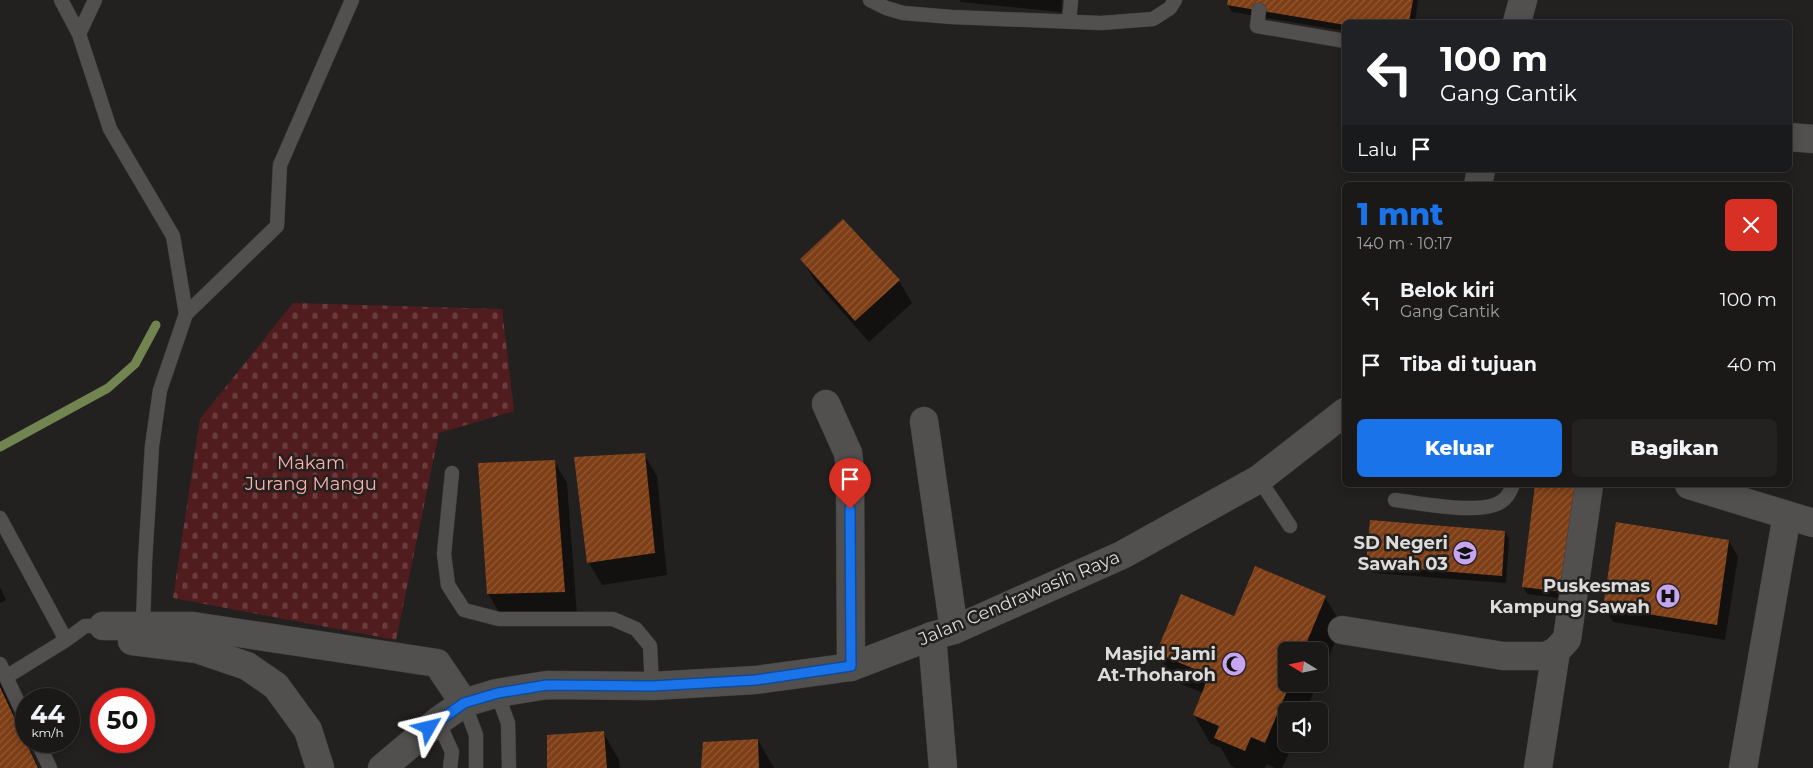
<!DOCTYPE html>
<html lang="id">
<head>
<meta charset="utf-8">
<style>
	body { margin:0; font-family:Montserrat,sans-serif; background:#232220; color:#f1f3f6; height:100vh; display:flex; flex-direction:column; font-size:19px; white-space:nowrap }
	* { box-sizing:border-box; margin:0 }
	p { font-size:16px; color:#9fa0a1 }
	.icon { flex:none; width:28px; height:28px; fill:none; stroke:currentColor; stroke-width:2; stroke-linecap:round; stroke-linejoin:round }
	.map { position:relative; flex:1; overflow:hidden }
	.sheet { position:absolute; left:1342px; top:182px; width:450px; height:305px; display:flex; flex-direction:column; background:#1a1917; border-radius:8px; box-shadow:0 2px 12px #0003,0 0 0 1px #383836 }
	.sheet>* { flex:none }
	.guide { position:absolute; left:1342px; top:20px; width:450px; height:152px; border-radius:8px; box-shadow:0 2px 12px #0003,0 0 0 1px #383836; background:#202124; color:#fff; overflow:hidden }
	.needle { width:32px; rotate:280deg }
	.fabs { position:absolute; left:1278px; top:642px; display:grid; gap:10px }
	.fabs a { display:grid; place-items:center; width:50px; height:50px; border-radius:8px; background:#1a1917; box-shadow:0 2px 12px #0003,0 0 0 1px #383836; font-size:25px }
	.speed { position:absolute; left:15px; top:688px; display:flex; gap:10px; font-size:25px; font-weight:700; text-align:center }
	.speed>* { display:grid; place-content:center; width:65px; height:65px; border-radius:50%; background:#1a1917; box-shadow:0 2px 12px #0003,0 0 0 1px #383836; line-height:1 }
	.speed small { font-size:12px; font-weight:400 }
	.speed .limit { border:8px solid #d22; background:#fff; color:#111 }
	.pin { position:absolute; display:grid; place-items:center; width:42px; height:42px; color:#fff; margin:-51px -21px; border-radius:50% 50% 50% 0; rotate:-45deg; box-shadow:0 0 5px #0007 }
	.pin .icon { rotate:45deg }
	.me { position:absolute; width:55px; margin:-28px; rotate:53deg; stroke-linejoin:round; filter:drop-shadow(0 0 4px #0008) }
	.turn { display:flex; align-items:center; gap:18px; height:105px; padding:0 15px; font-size:22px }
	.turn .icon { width:65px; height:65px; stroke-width:2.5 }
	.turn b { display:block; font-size:35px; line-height:42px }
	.then { display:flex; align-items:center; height:48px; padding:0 15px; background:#0003; gap:10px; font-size:19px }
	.round { display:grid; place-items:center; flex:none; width:52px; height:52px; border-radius:8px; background:#232220 }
	.overview { display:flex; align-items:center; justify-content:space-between; height:85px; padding:0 15px }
	h1 { font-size:30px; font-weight:800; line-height:38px; color:#1a73e8 }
	.primary-button { display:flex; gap:10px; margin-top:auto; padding:10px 15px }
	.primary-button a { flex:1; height:58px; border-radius:8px; background:#1a73e8; color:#fff; font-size:20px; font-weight:800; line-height:58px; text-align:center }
	.primary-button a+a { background:#232220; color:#f1f3f6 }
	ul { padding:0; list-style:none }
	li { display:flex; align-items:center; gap:15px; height:65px; padding:0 15px }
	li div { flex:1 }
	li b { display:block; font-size:19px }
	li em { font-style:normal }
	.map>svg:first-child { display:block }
	.cemetery { fill:url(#cemetery-stones) }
	.shadow { fill:#0007 }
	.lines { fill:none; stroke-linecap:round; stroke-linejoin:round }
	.stream { stroke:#72844f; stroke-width:9 }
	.building { fill:url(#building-hatch) }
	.service-casing { stroke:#3e3c3b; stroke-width:15 }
	.minor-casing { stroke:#3e3c3b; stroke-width:29 }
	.secondary-casing { stroke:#3e3c3b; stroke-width:29 }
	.service { stroke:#52504e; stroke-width:14 }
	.minor { stroke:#52504e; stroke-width:28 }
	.secondary { stroke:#52504e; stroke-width:28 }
	.route-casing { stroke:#114b97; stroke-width:12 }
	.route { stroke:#1a73e8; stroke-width:9 }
	.labels { text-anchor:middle; stroke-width:5; stroke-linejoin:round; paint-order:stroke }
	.park-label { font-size:18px; fill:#ffaeaa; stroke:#22211f }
	.poi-label { font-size:18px; font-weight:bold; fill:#dddcda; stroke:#22211f; text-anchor:end }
	.street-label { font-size:18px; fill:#dddcda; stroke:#22211f }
</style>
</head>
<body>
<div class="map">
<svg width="1813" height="768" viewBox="0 0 1813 768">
	<defs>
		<pattern id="cemetery-stones" width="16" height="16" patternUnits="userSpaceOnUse" patternTransform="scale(1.25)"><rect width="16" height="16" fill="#511c1d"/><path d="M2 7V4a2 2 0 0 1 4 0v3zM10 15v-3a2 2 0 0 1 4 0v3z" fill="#6a3c3d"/></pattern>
		<pattern id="building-hatch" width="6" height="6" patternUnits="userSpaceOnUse" patternTransform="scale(1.25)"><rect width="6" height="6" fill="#7e3e16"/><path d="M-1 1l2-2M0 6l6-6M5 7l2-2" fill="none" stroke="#905937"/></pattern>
	</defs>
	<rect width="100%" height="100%" fill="#22211f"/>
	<path class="cemetery" d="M 293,303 L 502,309 L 514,411 L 439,433 L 396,640 L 173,598 L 200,419 Z"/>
	<path class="shadow" d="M 959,0 L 1062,0 L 1061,12 L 961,2 Z
		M 1229,0 L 1418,0 L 1415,22 L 1345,22 L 1345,31 L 1232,12 L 1228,5 Z
		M 802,259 L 899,281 L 912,303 L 869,342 L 815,281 Z
		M 644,454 L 657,476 L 667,575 L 602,585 L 589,563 Z
		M 554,461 L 567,483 L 577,614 L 501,616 L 488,593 Z
		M 1536,485 L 1568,599 L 1527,594 L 1523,586 Z
		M 1505,532 L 1509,539 L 1506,583 L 1372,573 L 1368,565 Z
		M 1729,541 L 1738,557 L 1725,640 L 1613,622 L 1604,607 Z
		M 0,587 L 6,600 L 0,603 Z
		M 1325,597 L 1342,625 L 1319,680 L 1319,651 L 1286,651 L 1286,684 L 1317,684 L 1306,711 L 1286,711 L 1286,744 L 1293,744 L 1282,768 L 1275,768 L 1267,764 L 1265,768 L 1236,768 L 1231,766 L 1221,748 L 1210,743 L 1194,715 L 1203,693 L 1174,681 L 1157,652 L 1234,618 Z
		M 0,683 L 26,741 L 39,768 L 0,768 Z
		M 603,732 L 619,760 L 620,768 L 548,768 Z
		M 758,740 L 774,768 L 703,768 Z"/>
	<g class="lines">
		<path class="stream" d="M 0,447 L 108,388 L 135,364 L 156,325"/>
	</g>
	<path class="building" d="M 1228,0 L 1413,0 L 1409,22 L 1345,22 L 1345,25 L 1227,5 Z
		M 843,219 L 900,280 L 855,321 L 800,259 Z
		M 645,453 L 655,553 L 587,563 L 574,457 Z
		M 555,460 L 565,592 L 487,594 L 478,463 Z
		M 1535,485 L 1578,485 L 1564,592 L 1522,587 Z
		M 1370,520 L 1505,531 L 1502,576 L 1366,565 Z
		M 1616,522 L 1729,540 L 1717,625 L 1603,607 Z
		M 1255,566 L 1326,596 L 1303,651 L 1286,651 L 1286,684 L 1290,684 L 1265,743 L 1251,737 L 1245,751 L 1214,738 L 1219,726 L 1193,715 L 1209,675 L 1156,653 L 1181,594 L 1234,616 Z
		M 0,687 L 38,768 L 0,768 Z
		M 604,731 L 607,768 L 547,768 L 547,735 Z
		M 758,739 L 759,768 L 701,768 L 703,742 Z"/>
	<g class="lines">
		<defs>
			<path id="service" d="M 61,0 L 79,34 L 110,129 L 173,236 L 186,314
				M 870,0 L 886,8 L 903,13 L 952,17 L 1101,23 L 1153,19 L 1170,8 L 1175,0
				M 1259,10 L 1257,26 L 1345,41
				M 1069,22 L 1071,0
				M 79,34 L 95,0
				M 452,473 L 444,554 L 448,585 L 464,610 L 499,619 L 613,619 L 636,629 L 650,646 L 652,686
				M 1259,479 L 1290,526
				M 1395,500 C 1421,503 1482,516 1502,501 C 1507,498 1511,490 1513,485
				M 0,518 L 66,640
				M 143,626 L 145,562 L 152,446 L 160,390 L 186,314 L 277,226 L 280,165 L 352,0
				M 0,664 L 6,677
				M 497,693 L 508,723 L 509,768
				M 464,703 L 476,735 L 476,768
				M 26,719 L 6,677 L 66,640 L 85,626 L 103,626
				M 438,721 L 452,752 L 450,768
				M 37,741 L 50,768"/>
			<path id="minor" d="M 1790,137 L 1813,139
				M 826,404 L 848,453 L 850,469 L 851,667
				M 924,421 L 954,630
				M 1689,485 L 1813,523
				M 103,626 L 193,626 L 437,663 L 464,703
				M 1342,630 L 1503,656 L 1546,656 L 1556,651 L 1567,639 L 1589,485
				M 932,636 L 943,768
				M 132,641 L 197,649 L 247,666 L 276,686 L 308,730 L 320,768
				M 1538,768 L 1556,651
				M 1743,768 L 1787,515"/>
			<path id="secondary" d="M 1517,22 L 1523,0
				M 1478,185 L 1481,170
				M 382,768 L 438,721 L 464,703 L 497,693 L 547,685 L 652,686 L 756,680 L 851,667 L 932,636 L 954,630 L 1122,555 L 1259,479 L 1345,412"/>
		</defs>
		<use href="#service" class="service-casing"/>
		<use href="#minor" class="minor-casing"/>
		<use href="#secondary" class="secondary-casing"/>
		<use href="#service" class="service"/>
		<use href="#minor" class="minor"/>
		<use href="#secondary" class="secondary"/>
	</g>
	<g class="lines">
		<defs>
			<path id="route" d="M 429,728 L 464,703 L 498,693 L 547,685 L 652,686 L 756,680 L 851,666 L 850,509"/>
		</defs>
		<use href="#route" class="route-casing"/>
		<use href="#route" class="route"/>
	</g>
	<defs>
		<symbol id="school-disc" viewBox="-11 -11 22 22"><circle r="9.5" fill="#c6a6f0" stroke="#22211f"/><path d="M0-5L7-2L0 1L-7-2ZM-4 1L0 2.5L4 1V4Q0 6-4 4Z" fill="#111"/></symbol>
		<symbol id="hospital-disc" viewBox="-11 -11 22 22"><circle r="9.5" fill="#c6a6f0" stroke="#22211f"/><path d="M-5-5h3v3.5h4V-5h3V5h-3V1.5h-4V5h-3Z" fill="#111"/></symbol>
		<symbol id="mosque-disc" viewBox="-11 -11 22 22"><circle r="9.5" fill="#c6a6f0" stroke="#22211f"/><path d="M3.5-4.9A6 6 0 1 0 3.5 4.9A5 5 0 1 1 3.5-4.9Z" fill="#111"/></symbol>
	</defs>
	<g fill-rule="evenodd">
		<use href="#school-disc" x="1451" y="539" width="28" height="28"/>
		<use href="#hospital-disc" x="1654" y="582" width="28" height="28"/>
		<use href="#mosque-disc" x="1220" y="650" width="28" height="28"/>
	</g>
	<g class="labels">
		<g class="park-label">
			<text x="311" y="469">Makam<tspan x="311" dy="21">Jurang Mangu</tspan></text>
		</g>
		<g class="poi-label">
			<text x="1448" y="549">SD Negeri<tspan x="1448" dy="21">Sawah 03</tspan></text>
			<text x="1650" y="592">Puskesmas<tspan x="1650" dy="21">Kampung Sawah</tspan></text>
			<text x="1216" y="660">Masjid Jami<tspan x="1216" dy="21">At-Thoharoh</tspan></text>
		</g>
		<g class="street-label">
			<text transform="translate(1019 598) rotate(-23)" y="6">Jalan Cendrawasih Raya</text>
		</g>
	</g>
</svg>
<div class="fabs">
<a><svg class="needle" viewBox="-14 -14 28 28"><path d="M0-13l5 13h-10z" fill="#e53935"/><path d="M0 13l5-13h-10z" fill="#9fa0a1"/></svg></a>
<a><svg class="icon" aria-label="sound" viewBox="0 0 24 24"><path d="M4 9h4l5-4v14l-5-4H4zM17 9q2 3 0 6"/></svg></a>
</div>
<div class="speed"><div>44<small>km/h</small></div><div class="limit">50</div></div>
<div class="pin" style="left:850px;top:509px;background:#d93025"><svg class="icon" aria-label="arrive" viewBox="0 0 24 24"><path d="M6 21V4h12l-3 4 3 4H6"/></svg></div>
<svg class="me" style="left:429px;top:728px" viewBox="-20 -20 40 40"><path d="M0-17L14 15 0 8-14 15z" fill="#1a73e8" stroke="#fff" stroke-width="4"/></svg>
<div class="guide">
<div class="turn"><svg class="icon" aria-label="left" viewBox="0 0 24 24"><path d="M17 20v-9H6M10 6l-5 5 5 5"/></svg><div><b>100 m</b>Gang Cantik</div></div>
<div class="then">Lalu<svg class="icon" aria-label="arrive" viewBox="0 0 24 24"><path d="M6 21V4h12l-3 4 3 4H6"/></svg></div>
</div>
<section class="sheet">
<div class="overview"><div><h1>1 mnt</h1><p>140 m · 10:17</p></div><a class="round" style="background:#d93025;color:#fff"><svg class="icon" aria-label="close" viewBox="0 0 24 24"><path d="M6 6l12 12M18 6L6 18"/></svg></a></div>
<ul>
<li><svg class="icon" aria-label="left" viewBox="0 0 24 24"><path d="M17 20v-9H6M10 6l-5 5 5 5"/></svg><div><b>Belok kiri</b><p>Gang Cantik</p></div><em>100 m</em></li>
<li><svg class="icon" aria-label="arrive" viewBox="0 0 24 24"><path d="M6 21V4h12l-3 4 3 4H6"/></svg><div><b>Tiba di tujuan</b></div><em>40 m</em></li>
</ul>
<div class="primary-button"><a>Keluar</a><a>Bagikan</a></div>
</section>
</div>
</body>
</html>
